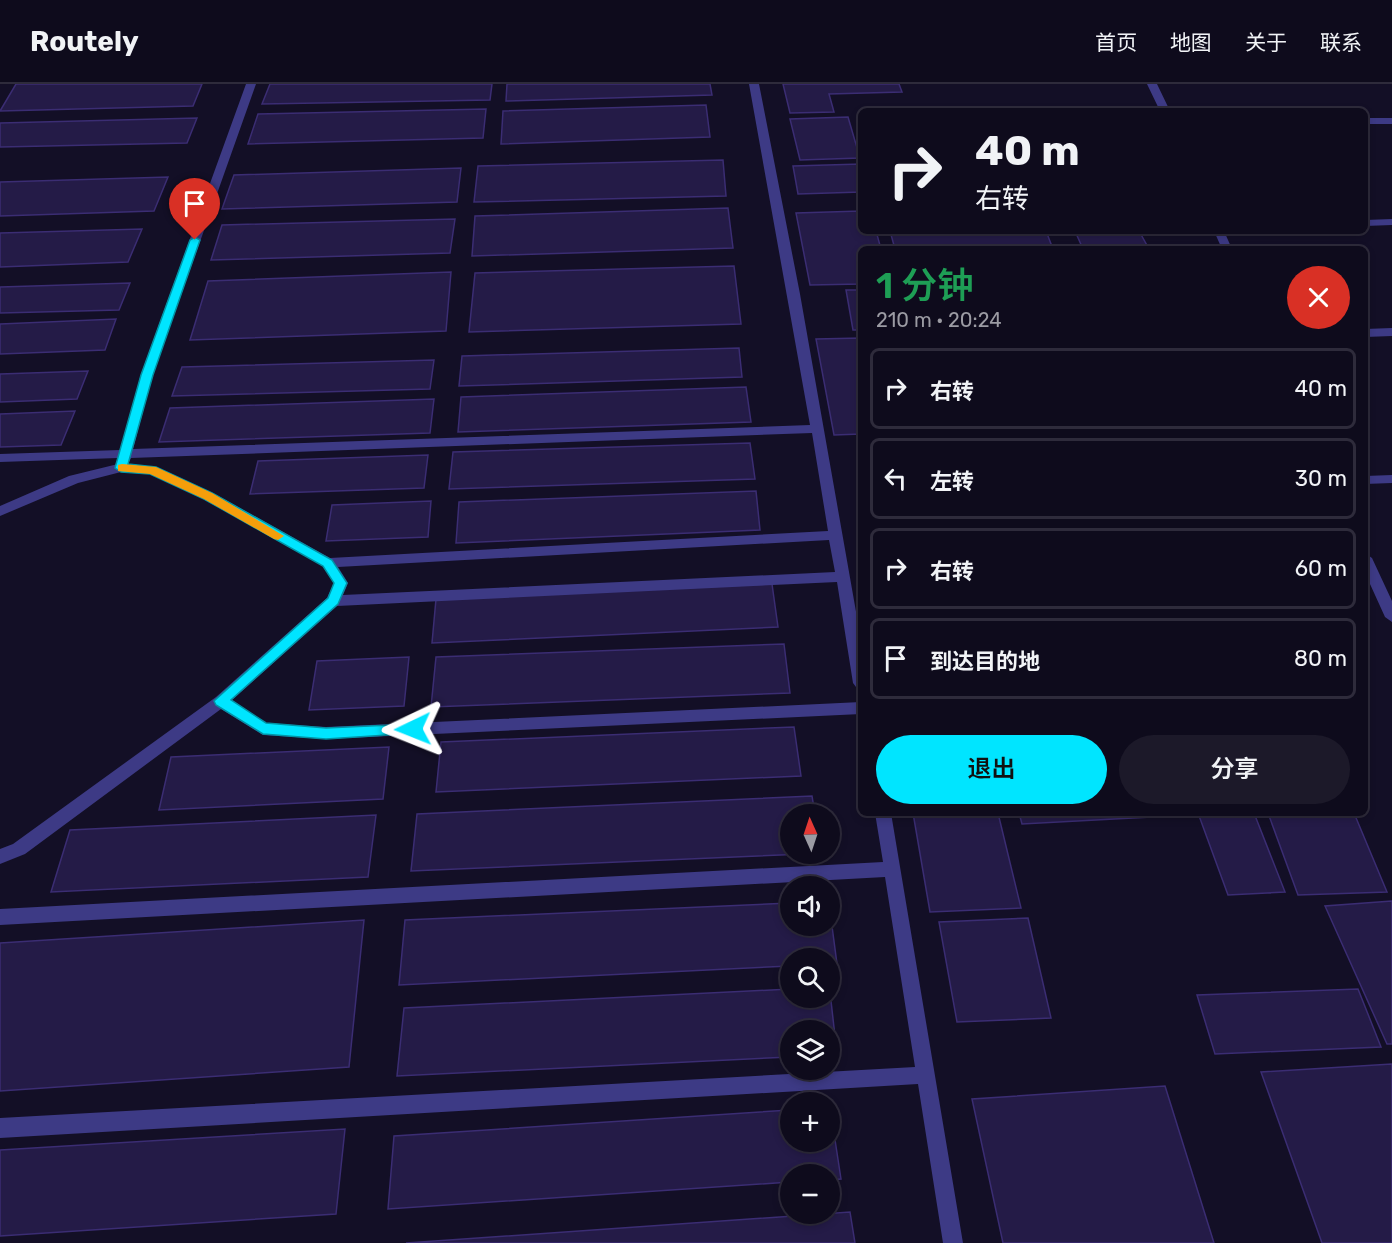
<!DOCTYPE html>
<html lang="zh">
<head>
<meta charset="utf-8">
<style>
	body { margin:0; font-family:Rubik,"Noto Sans SC",sans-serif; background:#1c1929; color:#f1f3f6; height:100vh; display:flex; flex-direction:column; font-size:22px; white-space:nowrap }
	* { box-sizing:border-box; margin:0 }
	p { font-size:20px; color:#9b9ba3 }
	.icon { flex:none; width:33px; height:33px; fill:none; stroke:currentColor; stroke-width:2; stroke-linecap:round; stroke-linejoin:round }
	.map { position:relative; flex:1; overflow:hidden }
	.drawer { position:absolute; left:858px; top:162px; width:510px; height:570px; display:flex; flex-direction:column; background:#0e0b1c; border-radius:9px; box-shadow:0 3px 9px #0003,0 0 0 2px #2e2b3b }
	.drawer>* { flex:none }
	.top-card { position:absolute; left:858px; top:24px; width:510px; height:126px; border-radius:9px; box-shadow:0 3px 9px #0003,0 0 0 2px #2e2b3b; background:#0e0b1c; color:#f1f3f6; overflow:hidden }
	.needle { width:39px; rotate:357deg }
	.tools { position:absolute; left:780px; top:720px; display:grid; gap:12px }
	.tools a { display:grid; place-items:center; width:60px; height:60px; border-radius:50%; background:#0e0b1c; box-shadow:0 3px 9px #0003,0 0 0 2px #2e2b3b; font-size:30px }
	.pin { position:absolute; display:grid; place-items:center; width:51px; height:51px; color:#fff; margin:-62px -26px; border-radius:50% 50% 50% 0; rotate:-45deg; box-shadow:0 0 6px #0007 }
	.pin .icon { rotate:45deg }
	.me { position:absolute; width:66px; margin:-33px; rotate:268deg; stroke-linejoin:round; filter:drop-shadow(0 0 4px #0008) }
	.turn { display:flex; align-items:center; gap:21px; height:126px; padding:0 18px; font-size:27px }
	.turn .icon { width:78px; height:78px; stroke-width:2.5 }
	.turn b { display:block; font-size:42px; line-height:51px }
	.round { display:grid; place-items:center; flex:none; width:63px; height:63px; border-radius:32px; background:#1c1929 }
	.headline { display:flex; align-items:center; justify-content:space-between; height:102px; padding:0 18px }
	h1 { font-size:36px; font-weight:600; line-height:45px; color:#1e9e55 }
	.button { display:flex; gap:12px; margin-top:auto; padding:12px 18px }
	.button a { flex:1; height:69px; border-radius:36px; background:#00e5ff; color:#111; font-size:24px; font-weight:600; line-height:69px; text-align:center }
	.button a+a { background:#1c1929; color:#f1f3f6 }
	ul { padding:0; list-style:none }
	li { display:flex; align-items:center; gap:18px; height:81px; margin:0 12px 9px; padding:0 6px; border:3px solid #2e2b3b; border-radius:9px }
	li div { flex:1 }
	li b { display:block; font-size:22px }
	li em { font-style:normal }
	header { display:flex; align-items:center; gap:36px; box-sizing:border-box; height:84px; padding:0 30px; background:#0e0b1c; border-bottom:2px solid #2e2b3b }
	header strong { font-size:28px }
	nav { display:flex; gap:33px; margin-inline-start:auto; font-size:21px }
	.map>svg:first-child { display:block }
	.building { fill:#241b47; stroke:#3b2d73; stroke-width:1.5 }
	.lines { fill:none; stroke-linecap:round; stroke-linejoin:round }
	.minor { fill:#3d3a85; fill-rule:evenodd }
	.route { fill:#00e5ff; stroke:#0095a6; stroke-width:1.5 }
	.slow { fill:#f59e0b }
</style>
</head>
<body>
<header>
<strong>Routely</strong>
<nav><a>首页</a><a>地图</a><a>关于</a><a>联系</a></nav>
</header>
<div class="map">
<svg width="1392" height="1159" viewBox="0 0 1392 1159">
	<rect width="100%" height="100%" fill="#130f26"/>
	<path class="building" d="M 16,0 L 202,0 L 193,22 L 0,27 Z
		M 270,0 L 492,0 L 490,16 L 262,20 Z
		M 507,0 L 710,0 L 712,11 L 506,17 Z
		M 783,0 L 899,0 L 902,8 L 829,10 L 834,28 L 790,29 Z
		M 706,21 L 710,53 L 501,60 L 503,27 Z
		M 486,25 L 483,54 L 248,60 L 258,30 Z
		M 848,33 L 860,74 L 800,76 L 790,35 Z
		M 197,34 L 187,59 L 0,63 L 0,39 Z
		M 723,76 L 726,112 L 474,118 L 478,82 Z
		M 861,80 L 861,108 L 798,110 L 793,82 Z
		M 461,84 L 457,118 L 222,125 L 234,91 Z
		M 168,93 L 154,127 L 0,132 L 0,98 Z
		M 728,124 L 733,164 L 472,172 L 475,132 Z
		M 861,127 L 861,147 L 876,147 L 881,165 L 861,165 L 861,200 L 810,201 L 796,129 Z
		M 455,135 L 450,169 L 211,176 L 222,141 Z
		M 142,145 L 128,178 L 0,183 L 0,149 Z
		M 890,147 L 1046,147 L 1053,165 L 895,165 Z
		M 1075,147 L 1139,147 L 1149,165 L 1083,165 Z
		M 734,182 L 741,240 L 469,248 L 475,189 Z
		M 451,188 L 446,247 L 190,256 L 208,197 Z
		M 130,199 L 119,226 L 0,229 L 0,203 Z
		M 846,206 L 861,206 L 861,246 L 853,246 Z
		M 116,235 L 105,266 L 0,270 L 0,240 Z
		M 861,254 L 861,350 L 834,351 L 816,255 Z
		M 739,264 L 742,293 L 459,302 L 462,272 Z
		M 434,276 L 430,305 L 172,312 L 182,283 Z
		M 88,287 L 77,315 L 0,318 L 0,290 Z
		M 746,303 L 751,338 L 458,348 L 461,313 Z
		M 434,315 L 430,349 L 159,358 L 170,324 Z
		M 75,327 L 61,361 L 0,363 L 0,330 Z
		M 750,359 L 755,395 L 449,405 L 453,368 Z
		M 428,371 L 424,404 L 250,410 L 258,377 Z
		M 756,407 L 760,446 L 456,459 L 459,418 Z
		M 431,417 L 428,453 L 326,457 L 332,421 Z
		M 772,500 L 778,543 L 432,559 L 436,515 Z
		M 784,560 L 790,609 L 431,623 L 436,573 Z
		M 409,573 L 404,622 L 309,626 L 317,577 Z
		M 794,643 L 801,692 L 436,708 L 441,658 Z
		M 389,663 L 383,715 L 159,726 L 171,673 Z
		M 812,712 L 815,730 L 790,730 L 790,770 L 805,770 L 411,787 L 417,730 Z
		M 913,729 L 998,729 L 1021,824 L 930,828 Z
		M 1019,729 L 1187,729 L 1188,731 L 1022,740 Z
		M 1198,729 L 1254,729 L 1285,808 L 1228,811 Z
		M 1268,729 L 1354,729 L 1387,808 L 1298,811 Z
		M 376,731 L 368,793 L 51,808 L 70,746 Z
		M 1392,817 L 1392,960 L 1387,960 L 1325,822 Z
		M 790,819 L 790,842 L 830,842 L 830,827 L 837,880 L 830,880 L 830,874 L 790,874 L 790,882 L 399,901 L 405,836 Z
		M 1028,834 L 1051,934 L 957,938 L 939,838 Z
		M 364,836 L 349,983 L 0,1007 L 0,859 Z
		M 790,905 L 790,914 L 830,914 L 830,908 L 837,970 L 830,971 L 830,946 L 790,946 L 790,973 L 397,992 L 404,924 Z
		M 1358,905 L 1381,963 L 1215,970 L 1197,911 Z
		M 1392,980 L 1392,1159 L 1322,1159 L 1261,988 Z
		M 1165,1002 L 1214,1159 L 1003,1159 L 972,1015 Z
		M 830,1023 L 841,1095 L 830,1096 L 830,1090 L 790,1090 L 790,1098 L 388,1125 L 394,1052 L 790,1026 L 790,1058 L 830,1058 Z
		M 345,1045 L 336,1130 L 0,1152 L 0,1066 Z
		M 850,1128 L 855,1159 L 406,1159 Z"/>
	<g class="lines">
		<path class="minor" d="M 246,0 L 256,0 L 153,290 L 133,365 L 810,341 L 749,0 L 759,0 L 800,210 L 861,556 L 861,605 L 856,603 L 853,599 L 837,498 L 337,522 L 232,616 L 266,639 L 326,643 L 861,618 L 861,630 L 326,655 L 263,651 L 221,625 L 25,770 L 0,780 L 0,765 L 13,760 L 216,613 L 327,514 L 334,499 L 323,482 L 203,415 L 150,390 L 121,388 L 78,399 L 0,432 L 0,422 L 69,392 L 118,380 L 118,374 L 0,378 L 0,370 L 120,366 L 141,290 ZM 812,349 L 828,447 L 330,474 L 213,409 L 157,383 L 128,380 L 131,374 ZM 829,456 L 835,488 L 343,511 L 348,499 L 338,483 Z
			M 1147,0 L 1157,0 L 1170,27 L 1160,27 Z
			M 1365,34 L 1392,34 L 1392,40 L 1365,40 Z
			M 1392,135 L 1392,141 L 1365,142 L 1365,136 Z
			M 1214,147 L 1224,147 L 1232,165 L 1222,165 Z
			M 1392,244 L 1392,252 L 1365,253 L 1365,245 Z
			M 1392,391 L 1392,399 L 1365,400 L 1365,392 Z
			M 1365,469 L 1372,474 L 1392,517 L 1392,538 L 1385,533 L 1365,489 Z
			M 875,729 L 891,729 L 963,1159 L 943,1159 L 918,1000 L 0,1054 L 0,1034 L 915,983 L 885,793 L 0,841 L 0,825 L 883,778 Z"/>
	</g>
	<path class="route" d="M 195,153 L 200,156 L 153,291 L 128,380 L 156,383 L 212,409 L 332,476 L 347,499 L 338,520 L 231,616 L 266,639 L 326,644 L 413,640 L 418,641 L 420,645 L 418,649 L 326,655 L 263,650 L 216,621 L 214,617 L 328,514 L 334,499 L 323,482 L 204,415 L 150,390 L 121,388 L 115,384 L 141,291 L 190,156 Z"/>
	<path class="slow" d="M 122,380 L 156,383 L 212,409 L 284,452 L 278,456 L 274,455 L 204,415 L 150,390 L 118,387 L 118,381 Z"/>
</svg>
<div class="tools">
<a><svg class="needle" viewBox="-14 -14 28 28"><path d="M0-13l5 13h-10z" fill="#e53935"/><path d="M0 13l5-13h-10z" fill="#9b9ba3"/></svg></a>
<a><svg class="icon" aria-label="sound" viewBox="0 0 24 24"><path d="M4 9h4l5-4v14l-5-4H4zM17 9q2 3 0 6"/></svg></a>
<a><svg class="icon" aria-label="search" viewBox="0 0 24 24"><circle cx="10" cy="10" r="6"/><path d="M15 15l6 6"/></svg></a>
<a><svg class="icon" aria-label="layers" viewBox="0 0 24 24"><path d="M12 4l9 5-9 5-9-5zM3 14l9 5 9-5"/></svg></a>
<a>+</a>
<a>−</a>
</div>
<div class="pin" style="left:195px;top:156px;background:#d93025"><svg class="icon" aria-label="arrive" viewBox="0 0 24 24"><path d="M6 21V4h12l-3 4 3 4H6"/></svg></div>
<svg class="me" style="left:413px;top:645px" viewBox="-20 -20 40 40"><path d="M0-17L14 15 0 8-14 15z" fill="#00e5ff" stroke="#fff" stroke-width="4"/></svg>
<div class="top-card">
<div class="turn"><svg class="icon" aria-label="right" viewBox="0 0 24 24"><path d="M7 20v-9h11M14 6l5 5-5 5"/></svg><div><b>40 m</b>右转</div></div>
</div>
<section class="drawer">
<div class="headline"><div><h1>1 分钟</h1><p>210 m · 20:24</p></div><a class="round" style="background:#d93025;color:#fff"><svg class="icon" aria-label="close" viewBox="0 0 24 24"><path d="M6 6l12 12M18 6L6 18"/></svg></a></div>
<ul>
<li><svg class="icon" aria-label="right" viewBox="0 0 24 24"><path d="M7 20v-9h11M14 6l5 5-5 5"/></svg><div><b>右转</b></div><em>40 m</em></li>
<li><svg class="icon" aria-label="left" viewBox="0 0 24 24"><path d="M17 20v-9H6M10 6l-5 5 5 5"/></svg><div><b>左转</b></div><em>30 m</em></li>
<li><svg class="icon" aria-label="right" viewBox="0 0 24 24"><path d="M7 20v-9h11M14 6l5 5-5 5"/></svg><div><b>右转</b></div><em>60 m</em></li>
<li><svg class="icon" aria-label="arrive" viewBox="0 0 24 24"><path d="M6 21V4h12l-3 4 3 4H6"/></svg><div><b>到达目的地</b></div><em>80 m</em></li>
</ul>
<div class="button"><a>退出</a><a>分享</a></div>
</section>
</div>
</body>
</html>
